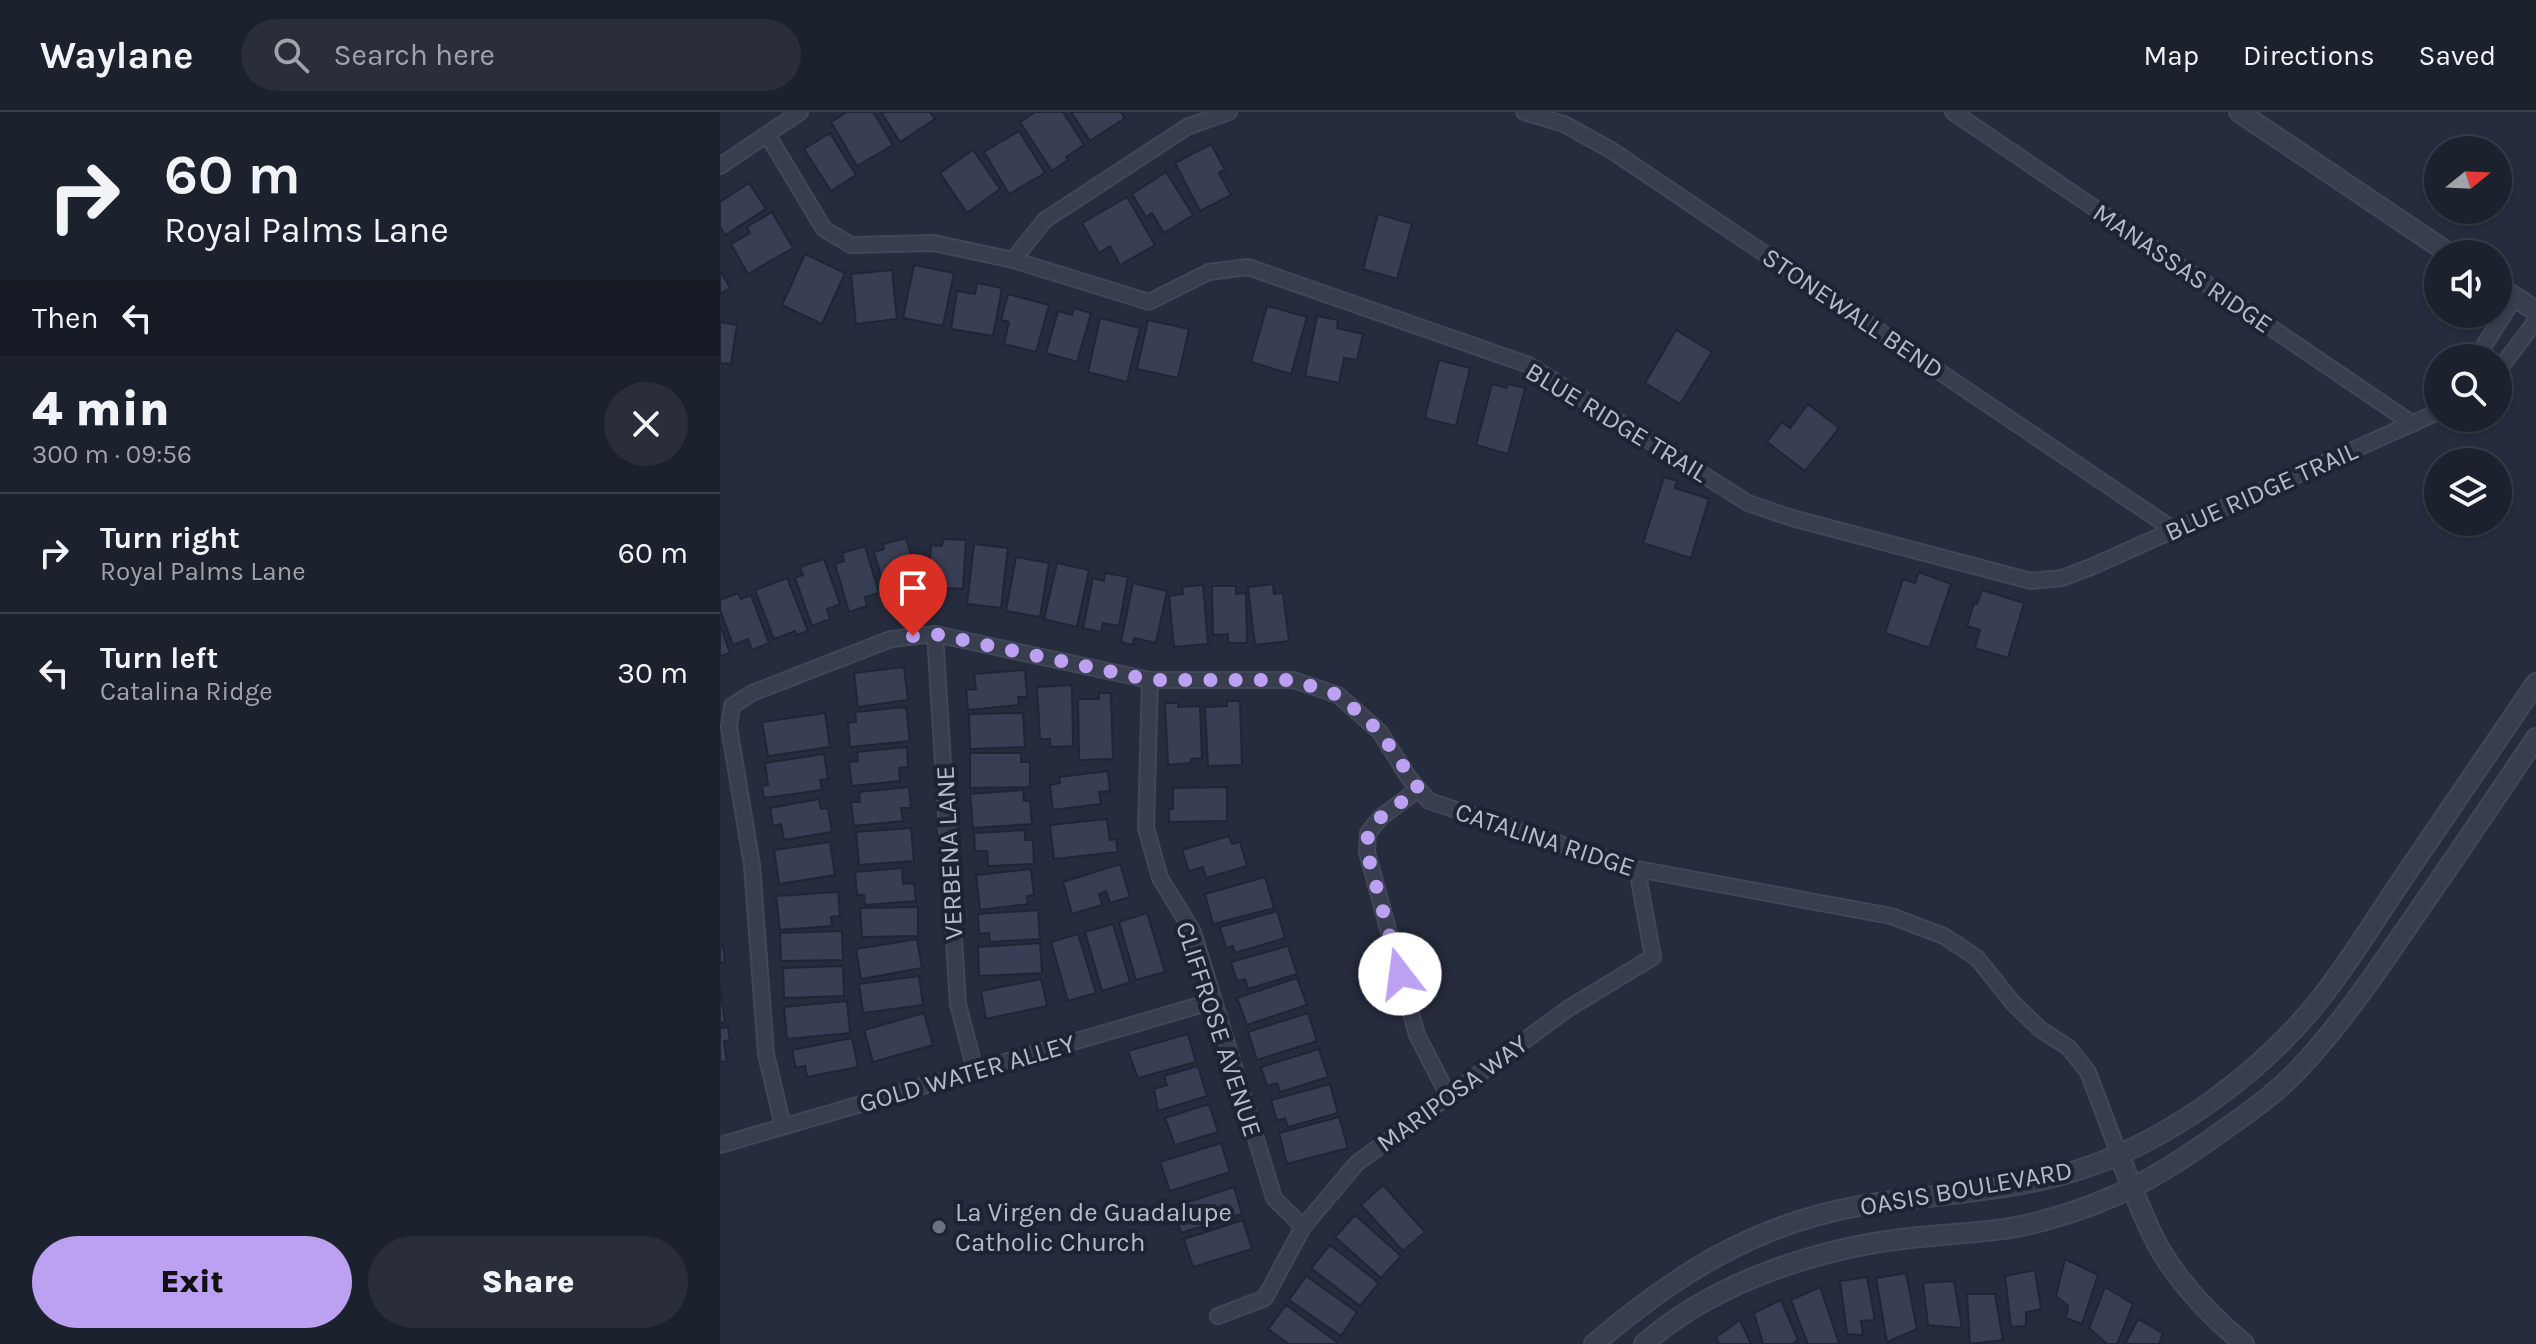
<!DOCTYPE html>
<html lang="en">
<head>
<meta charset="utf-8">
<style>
	body { margin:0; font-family:Karla,sans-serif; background:#292e3a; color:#f1f3f6; height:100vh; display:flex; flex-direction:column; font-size:30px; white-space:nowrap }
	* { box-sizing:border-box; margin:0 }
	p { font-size:26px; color:#a0a3aa }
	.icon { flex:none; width:44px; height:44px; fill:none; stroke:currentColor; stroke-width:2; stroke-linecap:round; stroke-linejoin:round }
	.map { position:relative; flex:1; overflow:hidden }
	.panel { display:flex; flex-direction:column; background:#1c212e; width:720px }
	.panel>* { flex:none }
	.top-card { background:#1c212e; color:#f1f3f6; overflow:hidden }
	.needle { width:52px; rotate:72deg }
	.buttons { position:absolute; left:1704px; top:24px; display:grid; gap:16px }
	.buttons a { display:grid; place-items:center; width:88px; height:88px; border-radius:50%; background:#1c212e; box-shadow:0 2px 6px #0004,0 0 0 2px #3a3e4a; font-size:40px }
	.pin { position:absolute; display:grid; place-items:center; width:68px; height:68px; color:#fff; margin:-82px -34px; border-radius:50% 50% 50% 0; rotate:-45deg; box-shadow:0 0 8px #0007 }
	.pin .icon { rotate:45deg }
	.me { position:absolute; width:88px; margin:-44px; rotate:345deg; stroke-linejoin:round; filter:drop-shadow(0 0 6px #0008) }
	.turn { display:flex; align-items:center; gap:28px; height:168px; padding:0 32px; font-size:36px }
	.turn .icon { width:104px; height:104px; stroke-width:2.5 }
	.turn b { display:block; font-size:56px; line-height:68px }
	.then { display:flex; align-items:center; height:76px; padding:0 32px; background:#0003; gap:16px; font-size:30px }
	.round { display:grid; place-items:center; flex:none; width:84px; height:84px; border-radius:42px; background:#292e3a }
	.head { display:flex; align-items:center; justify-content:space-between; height:136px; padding:0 32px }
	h1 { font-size:48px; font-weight:800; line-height:60px }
	.button { display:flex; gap:16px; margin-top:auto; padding:16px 32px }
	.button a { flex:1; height:92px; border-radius:48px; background:#bca0f2; color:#111; font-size:32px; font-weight:800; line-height:92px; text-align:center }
	.button a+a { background:#292e3a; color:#f1f3f6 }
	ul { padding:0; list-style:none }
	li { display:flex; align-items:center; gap:24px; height:120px; padding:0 32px; border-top:2px solid #3a3e4a }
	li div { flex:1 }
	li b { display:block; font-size:30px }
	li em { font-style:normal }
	header { display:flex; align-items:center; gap:48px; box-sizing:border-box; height:112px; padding:0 40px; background:#1c212e; border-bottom:2px solid #3a3e4a }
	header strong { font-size:38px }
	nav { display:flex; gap:44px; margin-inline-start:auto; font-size:28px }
	.search { width:560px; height:72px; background:#292e3a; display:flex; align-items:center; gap:20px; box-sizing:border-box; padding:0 28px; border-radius:44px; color:#a0a3aa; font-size:30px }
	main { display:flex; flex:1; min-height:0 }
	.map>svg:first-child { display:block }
	.building { fill:#383f54; stroke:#202535; stroke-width:2 }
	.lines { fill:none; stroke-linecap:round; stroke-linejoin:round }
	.minor-casing { stroke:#424757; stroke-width:18 }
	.tertiary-casing { stroke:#424757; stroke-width:22 }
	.minor { stroke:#393e4e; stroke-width:14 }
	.tertiary { stroke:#393e4e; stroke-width:18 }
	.route { stroke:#bca0f2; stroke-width:14; stroke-dasharray:0 25.2 }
	.worship-dot { fill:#6b7280; stroke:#1e2333; stroke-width:3 }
	.labels { text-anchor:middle; stroke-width:8; stroke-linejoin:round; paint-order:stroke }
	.street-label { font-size:26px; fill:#b5bac9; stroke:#1e2333 }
	.poi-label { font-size:26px; fill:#b5bac9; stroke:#1e2333; text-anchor:start }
</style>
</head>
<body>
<header>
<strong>Waylane</strong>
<div class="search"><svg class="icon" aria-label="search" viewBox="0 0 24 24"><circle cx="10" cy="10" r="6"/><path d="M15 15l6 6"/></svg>Search here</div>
<nav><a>Map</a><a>Directions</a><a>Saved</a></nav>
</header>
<main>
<section class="panel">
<div class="top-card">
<div class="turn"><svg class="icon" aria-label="right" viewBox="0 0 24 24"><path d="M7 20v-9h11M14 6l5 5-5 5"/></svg><div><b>60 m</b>Royal Palms Lane</div></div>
<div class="then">Then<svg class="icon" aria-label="left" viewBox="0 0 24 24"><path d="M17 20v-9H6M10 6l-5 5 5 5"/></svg></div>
</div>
<div class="head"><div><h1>4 min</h1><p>300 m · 09:56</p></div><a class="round"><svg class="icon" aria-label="close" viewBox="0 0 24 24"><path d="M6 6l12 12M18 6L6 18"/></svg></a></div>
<ul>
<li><svg class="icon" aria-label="right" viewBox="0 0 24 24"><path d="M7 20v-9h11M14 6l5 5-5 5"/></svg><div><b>Turn right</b><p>Royal Palms Lane</p></div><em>60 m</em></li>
<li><svg class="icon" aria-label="left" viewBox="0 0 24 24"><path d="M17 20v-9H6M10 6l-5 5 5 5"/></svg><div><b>Turn left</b><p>Catalina Ridge</p></div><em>30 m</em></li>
</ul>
<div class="button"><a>Exit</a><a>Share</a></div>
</section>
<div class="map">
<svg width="1816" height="1232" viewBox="0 0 1816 1232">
	<rect width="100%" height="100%" fill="#252c3e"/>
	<path class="building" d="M 127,0 L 153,0 L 173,33 L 137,54 L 111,10 Z
		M 161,0 L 210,0 L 215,7 L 180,30 Z
		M 315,0 L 343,0 L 364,33 L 346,45 L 348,48 L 332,59 L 300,10 Z
		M 351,0 L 401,0 L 405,6 L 370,29 Z
		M 299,19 L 325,61 L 289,82 L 264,40 Z
		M 110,21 L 136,63 L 111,79 L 84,37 Z
		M 491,32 L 505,58 L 499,61 L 511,83 L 480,99 L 455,51 Z
		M 253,38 L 280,77 L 247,101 L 220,61 Z
		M 446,60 L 473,103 L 444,121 L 432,101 L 426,105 L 412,82 Z
		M 29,71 L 46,97 L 5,123 L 0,115 L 0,90 Z
		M 407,85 L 435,133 L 400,153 L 390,134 L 379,141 L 362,111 Z
		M 52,100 L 73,136 L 28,162 L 11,132 L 30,121 L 27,115 Z
		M 658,102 L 692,112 L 677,167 L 643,157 Z
		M 85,142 L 125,161 L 102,212 L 62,193 Z
		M 194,153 L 234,161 L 223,214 L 183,206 Z
		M 0,158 L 10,176 L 0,182 Z
		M 172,158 L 177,207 L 136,212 L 131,162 Z
		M 257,171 L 282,176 L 273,224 L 231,217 L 237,179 L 255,182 Z
		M 288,182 L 329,193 L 316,240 L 284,232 L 289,210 L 281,208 Z
		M 547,194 L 587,205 L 571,262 L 531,250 Z
		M 354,196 L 371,201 L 357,250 L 326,241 L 338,199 L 352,203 Z
		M 597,204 L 618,208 L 617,216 L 643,222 L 637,248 L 624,246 L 619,271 L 585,264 Z
		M 380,206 L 420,216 L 407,270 L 368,260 Z
		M 428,208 L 469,217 L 458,266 L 417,257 Z
		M 0,210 L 17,213 L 11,252 L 0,251 Z
		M 956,218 L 992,240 L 960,292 L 925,271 Z
		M 719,248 L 750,256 L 736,314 L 705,306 Z
		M 772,272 L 786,276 L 788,272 L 805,276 L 788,342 L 756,333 Z
		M 1088,292 L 1119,316 L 1085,359 L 1047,330 L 1062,310 L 1070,316 Z
		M 944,365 L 957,369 L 955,376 L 989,387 L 971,446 L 923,431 Z
		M 186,426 L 202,480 L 169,490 L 154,440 L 164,437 L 163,432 Z
		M 223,427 L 246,428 L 243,477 L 225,476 L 225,485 L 208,484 L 211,433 L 222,434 Z
		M 254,432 L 288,436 L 281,496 L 247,492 Z
		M 145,434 L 159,481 L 145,485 L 147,494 L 129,500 L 115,452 L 124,449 L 122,441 Z
		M 296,445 L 329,451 L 320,505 L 286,499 Z
		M 104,447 L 120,492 L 107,497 L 110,507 L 92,514 L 75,466 L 83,463 L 80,455 Z
		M 337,451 L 369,458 L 357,515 L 324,507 Z
		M 1199,460 L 1231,472 L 1209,536 L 1165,521 L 1183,467 L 1195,471 Z
		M 385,461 L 408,465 L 399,514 L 383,511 L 381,520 L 363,516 L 373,466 L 384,469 Z
		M 67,466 L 88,519 L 77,523 L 75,519 L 54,527 L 35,478 Z
		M 413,471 L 447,479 L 436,531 L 414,526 L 413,533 L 401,530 Z
		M 553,472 L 554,482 L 563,481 L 569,529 L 535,533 L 528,475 Z
		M 483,473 L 488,532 L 454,535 L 449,484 L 463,482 L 462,475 Z
		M 492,474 L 516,474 L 516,482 L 526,481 L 527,531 L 508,531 L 508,522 L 493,523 Z
		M 1262,478 L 1304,491 L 1288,546 L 1255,536 L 1260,518 L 1247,514 L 1254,491 L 1257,492 Z
		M 18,481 L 21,487 L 31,483 L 49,531 L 32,538 L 28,527 L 13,533 L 0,498 L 0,488 Z
		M 0,513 L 10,541 L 0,544 Z
		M 184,555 L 188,588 L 138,595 L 134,561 Z
		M 305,558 L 307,585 L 298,585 L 299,593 L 248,598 L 246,578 L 256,577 L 254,562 Z
		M 352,573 L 353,634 L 330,635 L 330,627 L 320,627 L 317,575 Z
		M 379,581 L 391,581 L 393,647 L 359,648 L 358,587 L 379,587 Z
		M 507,589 L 520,589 L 522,653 L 488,654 L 485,595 L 507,594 Z
		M 445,591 L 458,591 L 458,595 L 480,594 L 482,646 L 471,647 L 471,651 L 448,653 Z
		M 186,595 L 190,629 L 130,635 L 128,611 L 136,610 L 135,600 Z
		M 105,601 L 110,635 L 48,644 L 42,610 Z
		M 303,601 L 305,635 L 250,637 L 249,602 Z
		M 187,635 L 188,655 L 179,656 L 180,669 L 132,674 L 129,650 L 138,649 L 137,640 Z
		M 250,641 L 301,641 L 301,650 L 310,650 L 310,675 L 250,676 Z
		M 104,642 L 108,667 L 100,668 L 102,678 L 44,686 L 42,674 L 48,673 L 45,651 Z
		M 388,659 L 390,679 L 379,680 L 381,692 L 333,698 L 330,673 L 340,671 L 339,665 Z
		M 189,675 L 191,696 L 181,696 L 183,709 L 134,714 L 131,690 L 140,690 L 139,680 Z
		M 507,675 L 507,709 L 449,710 L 449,697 L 453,697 L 453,676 Z
		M 303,678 L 304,689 L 310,689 L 312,712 L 253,716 L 250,682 Z
		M 99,687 L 101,697 L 108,696 L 112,720 L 64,728 L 61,712 L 53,714 L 50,696 Z
		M 387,707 L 390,728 L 396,727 L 398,740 L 334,747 L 330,713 Z
		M 191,716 L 194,749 L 139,753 L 136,720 Z
		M 305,718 L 305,728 L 313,728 L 314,752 L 268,754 L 267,739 L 255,739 L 254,721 Z
		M 509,724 L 512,732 L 520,730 L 527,754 L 486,766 L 483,755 L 469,759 L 462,738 Z
		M 110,730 L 115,763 L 59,772 L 54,738 Z
		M 400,752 L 410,785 L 390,791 L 386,779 L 379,782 L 382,793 L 352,802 L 343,770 Z
		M 182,756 L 183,772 L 194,771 L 196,789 L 145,793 L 144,783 L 137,783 L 135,760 Z
		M 311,757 L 314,783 L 307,784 L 308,792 L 260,798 L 256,763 Z
		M 545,765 L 554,796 L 493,812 L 485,782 Z
		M 118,780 L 120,804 L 111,805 L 112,814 L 60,818 L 56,784 Z
		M 198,795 L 198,824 L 142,825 L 140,796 Z
		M 318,798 L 320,827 L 270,830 L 269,821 L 259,822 L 258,802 Z
		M 557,799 L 565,826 L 515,841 L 513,834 L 506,836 L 500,815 Z
		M 427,801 L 445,860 L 416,868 L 399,810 Z
		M 393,812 L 410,870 L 382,879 L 365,820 Z
		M 122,819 L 123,848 L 61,849 L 60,821 Z
		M 358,822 L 376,881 L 348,889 L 331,830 Z
		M 197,827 L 202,856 L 141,867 L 136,837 Z
		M 320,831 L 322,861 L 259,864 L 258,835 Z
		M 3,834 L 5,850 L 0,851 L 0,835 Z
		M 568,834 L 577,862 L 528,877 L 525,867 L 517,869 L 511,850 Z
		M 123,854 L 124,884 L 64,886 L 63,856 Z
		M 199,864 L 203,893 L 143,901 L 139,872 Z
		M 577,866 L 587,893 L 527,913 L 517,886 Z
		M 321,867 L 327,894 L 266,907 L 261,879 Z
		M 0,875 L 5,910 L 0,911 Z
		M 127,889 L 130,921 L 67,927 L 64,895 Z
		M 204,901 L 213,933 L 153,950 L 144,918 Z
		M 588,901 L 597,929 L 537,948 L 528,920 Z
		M 8,915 L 10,928 L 4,929 L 7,949 L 0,950 L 0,916 Z
		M 468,922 L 476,950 L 418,966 L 408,939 Z
		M 132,926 L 138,955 L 87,965 L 85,954 L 76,956 L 72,938 Z
		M 599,937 L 608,965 L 560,980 L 557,971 L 547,974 L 541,955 Z
		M 478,954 L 487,984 L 438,999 L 434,977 L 447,973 L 444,964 Z
		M 610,972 L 618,1001 L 568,1015 L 565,1006 L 557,1009 L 551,988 Z
		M 489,992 L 498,1020 L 455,1033 L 445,1006 Z
		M 619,1005 L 628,1036 L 567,1052 L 559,1021 Z
		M 501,1031 L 510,1060 L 450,1079 L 440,1050 Z
		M 663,1073 L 705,1120 L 683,1139 L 641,1093 Z
		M 514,1075 L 522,1102 L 461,1121 L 453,1095 Z
		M 635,1103 L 681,1144 L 661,1166 L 615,1125 Z
		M 523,1108 L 532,1137 L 473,1155 L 464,1127 Z
		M 610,1133 L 659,1171 L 640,1194 L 591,1156 Z
		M 1345,1147 L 1378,1163 L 1362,1212 L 1346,1206 L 1348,1194 L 1336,1184 Z
		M 1315,1158 L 1321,1197 L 1306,1200 L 1306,1214 L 1291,1215 L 1285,1164 Z
		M 1186,1161 L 1197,1217 L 1167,1230 L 1156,1166 Z
		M 586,1164 L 637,1200 L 621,1224 L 569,1188 Z
		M 1147,1165 L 1155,1208 L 1141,1209 L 1143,1223 L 1127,1222 L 1120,1169 Z
		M 1234,1169 L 1242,1216 L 1208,1213 L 1203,1171 Z
		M 1100,1175 L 1119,1231 L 1117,1232 L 1088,1232 L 1071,1188 Z
		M 1385,1175 L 1413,1192 L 1397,1232 L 1387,1232 L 1369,1216 Z
		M 1247,1182 L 1275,1182 L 1283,1228 L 1250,1232 Z
		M 1061,1188 L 1078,1228 L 1072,1232 L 1043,1232 L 1034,1201 Z
		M 566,1193 L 617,1230 L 615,1232 L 569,1232 L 548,1217 Z
		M 1418,1207 L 1443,1221 L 1439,1232 L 1405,1232 Z
		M 1020,1208 L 1031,1232 L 999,1232 L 996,1225 Z"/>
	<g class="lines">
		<defs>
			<path id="minor" d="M 804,0 L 844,12 L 891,38 L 1454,418
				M 1233,0 L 1693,312
				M 47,22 L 104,117 L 131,133 L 214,131 L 293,148 L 429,190 L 489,160 L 528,155 L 809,253 L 1028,391 L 1072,406 L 1311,469 L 1342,466 L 1371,455 L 1718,300
				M 0,54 L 80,0
				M 293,148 L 325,108 L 467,15 L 509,0
				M 1756,246 L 1795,185
				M 1778,259 L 1816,209
				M 215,522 L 238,892 L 255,958
				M 430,568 L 426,716 L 440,766 L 473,820 L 554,1086 L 583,1115
				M 699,677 L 661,705 L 648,721 L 647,740 L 697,923 L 728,983
				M 63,1014 L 46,942 L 32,753 L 9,615 L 12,594 L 32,581 L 171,527 L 215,522 L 430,568 L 573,568 L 618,583 L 660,620 L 689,666 L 709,689 L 917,757 L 1171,804 L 1224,824 L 1257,846 L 1293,891 L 1320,917 L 1349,936 L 1368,960 L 1399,1042
				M 0,1033 L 494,889
				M 498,1204 L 545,1186 L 583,1115 L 637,1051 L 849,896 L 933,845 L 917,757"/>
			<path id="tertiary" d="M 1519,0 L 1730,142
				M 1778,174 L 1816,199
				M 1399,1042 C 1412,1075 1424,1109 1441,1139 C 1462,1174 1493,1206 1524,1232
				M 874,1232 C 955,1163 1033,1113 1139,1094 C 1211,1082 1284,1081 1355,1059 C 1446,1031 1541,962 1600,887 C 1632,847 1657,804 1686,762 C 1729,698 1773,635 1816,571
				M 924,1232 C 994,1170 1099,1136 1190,1126 C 1234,1121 1280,1121 1322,1109 C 1395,1090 1445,1061 1505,1017 C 1530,1000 1555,982 1576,960 C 1622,912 1659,856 1697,801 C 1737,743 1777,684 1816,626"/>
		</defs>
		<use href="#minor" class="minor-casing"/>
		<use href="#tertiary" class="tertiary-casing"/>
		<use href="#minor" class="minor"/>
		<use href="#tertiary" class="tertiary"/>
	</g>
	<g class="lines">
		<path class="route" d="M 193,524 L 215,522 L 430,568 L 573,568 L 618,583 L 639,601 L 660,620 L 699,677 L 661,705 L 648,721 L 647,740 L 680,862"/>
	</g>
	<circle class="worship-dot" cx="219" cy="1115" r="8"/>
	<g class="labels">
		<g class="street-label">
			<text transform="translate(1463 156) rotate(34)" y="9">MANASSAS RIDGE</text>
			<text transform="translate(1133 201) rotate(34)" y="9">STONEWALL BEND</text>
			<text transform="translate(897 310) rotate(31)" y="9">BLUE RIDGE TRAIL</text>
			<text transform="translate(1541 379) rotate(-24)" y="9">BLUE RIDGE TRAIL</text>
			<text transform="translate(825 727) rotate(18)" y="9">CATALINA RIDGE</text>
			<text transform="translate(229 741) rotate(-93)" y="9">VERBENA LANE</text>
			<text transform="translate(499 917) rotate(72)" y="9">CLIFFROSE AVENUE</text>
			<text transform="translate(247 961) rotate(-16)" y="9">GOLD WATER ALLEY</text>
			<text transform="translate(732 981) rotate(-36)" y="9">MARIPOSA WAY</text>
			<text transform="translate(1246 1076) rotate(-10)" y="9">OASIS BOULEVARD</text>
		</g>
		<g class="poi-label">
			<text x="235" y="1109">La Virgen de Guadalupe<tspan x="235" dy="30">Catholic Church</tspan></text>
		</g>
	</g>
</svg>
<div class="buttons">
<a><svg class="needle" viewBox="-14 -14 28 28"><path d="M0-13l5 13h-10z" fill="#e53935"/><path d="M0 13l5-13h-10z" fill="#a0a3aa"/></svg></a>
<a><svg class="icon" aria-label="sound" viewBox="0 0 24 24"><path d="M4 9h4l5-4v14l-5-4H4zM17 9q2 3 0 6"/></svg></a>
<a><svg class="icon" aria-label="search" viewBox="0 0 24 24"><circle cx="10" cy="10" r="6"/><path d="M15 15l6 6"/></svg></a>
<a><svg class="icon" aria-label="layers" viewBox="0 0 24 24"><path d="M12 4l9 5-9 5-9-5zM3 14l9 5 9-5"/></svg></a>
</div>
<div class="pin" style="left:193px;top:524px;background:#d93025"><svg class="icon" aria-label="arrive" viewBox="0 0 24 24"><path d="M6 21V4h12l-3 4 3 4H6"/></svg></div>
<svg class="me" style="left:680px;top:862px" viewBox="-20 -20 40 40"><circle r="19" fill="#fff"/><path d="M0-13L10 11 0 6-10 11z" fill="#bca0f2"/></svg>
</div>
</main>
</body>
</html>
